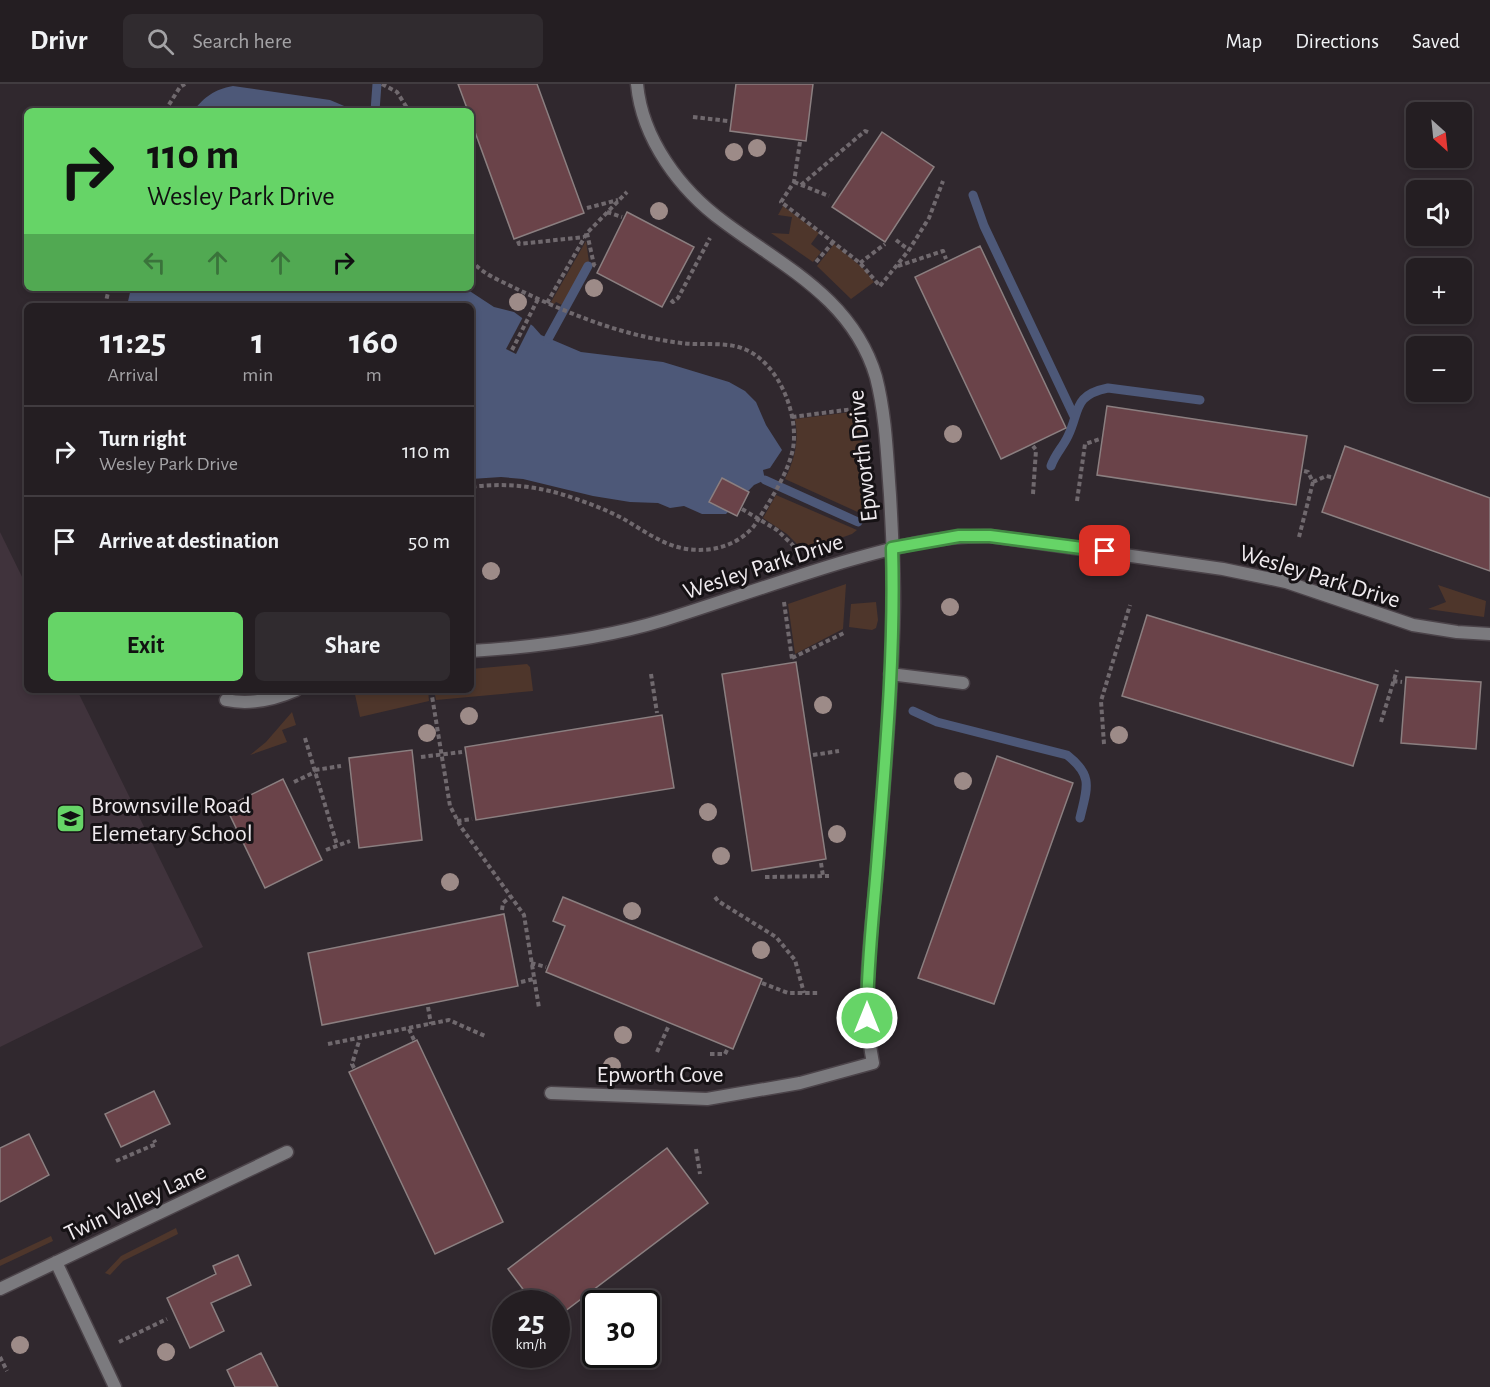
<!DOCTYPE html>
<html lang="en">
<head>
<meta charset="utf-8">
<style>
	body { margin:0; font-family:"Alegreya Sans",sans-serif; background:#302b2f; color:#f1f3f6; height:100vh; display:flex; flex-direction:column; font-size:22px; white-space:nowrap }
	* { box-sizing:border-box; margin:0 }
	p { font-size:20px; color:#a3a2a5 }
	.icon { flex:none; width:33px; height:33px; fill:none; stroke:currentColor; stroke-width:2; stroke-linecap:round; stroke-linejoin:round }
	.map { position:relative; flex:1; overflow:hidden }
	.side { position:absolute; left:24px; top:219px; width:450px; height:390px; display:flex; flex-direction:column; background:#241e22; border-radius:9px; box-shadow:0 3px 9px #0003,0 0 0 2px #413c40 }
	.side>* { flex:none }
	.top-card { position:absolute; left:24px; top:24px; width:450px; height:183px; border-radius:9px; box-shadow:0 3px 9px #0003,0 0 0 2px #413c40; background:#66d467; color:#111; overflow:hidden }
	.needle { width:39px; rotate:153deg }
	.buttons { position:absolute; left:1406px; top:18px; display:grid; gap:12px }
	.buttons a { display:grid; place-items:center; width:66px; height:66px; border-radius:9px; background:#241e22; box-shadow:0 3px 9px #0003,0 0 0 2px #413c40; font-size:30px }
	.speed { position:absolute; left:492px; top:1206px; display:flex; gap:12px; font-size:30px; font-weight:700; text-align:center }
	.speed>* { display:grid; place-content:center; width:78px; height:78px; border-radius:50%; background:#241e22; box-shadow:0 3px 9px #0003,0 0 0 2px #413c40; line-height:1 }
	.speed small { font-size:15px; font-weight:400 }
	.speed .limit { border:3px solid #111; border-radius:9px; background:#fff; color:#111 }
	.pin { position:absolute; display:grid; place-items:center; width:51px; height:51px; color:#fff; margin:-26px; border-radius:12px; box-shadow:0 3px 9px #0006 }
	.me { position:absolute; width:66px; margin:-33px; rotate:0deg; stroke-linejoin:round; filter:drop-shadow(0 0 4px #0008) }
	.turn { display:flex; align-items:center; gap:21px; height:126px; padding:0 24px; font-size:27px }
	.turn .icon { width:78px; height:78px; stroke-width:2.5 }
	.turn b { display:block; font-size:42px; line-height:51px }
	.lanes { display:flex; align-items:center; height:57px; padding:0 24px; background:#0003; justify-content:center; gap:30px; direction:ltr }
	.lanes .off { opacity:.35 }
	.eta { display:flex; justify-content:space-evenly; align-items:center; height:102px; text-align:center }
	.eta b { font-size:36px; font-weight:700; line-height:42px }
	.primary-button { display:flex; gap:12px; margin-top:auto; padding:12px 24px }
	.primary-button a { flex:1; height:69px; border-radius:9px; background:#66d467; color:#111; font-size:24px; font-weight:700; line-height:69px; text-align:center }
	.primary-button a+a { background:#302b2f; color:#f1f3f6 }
	ul { padding:0; list-style:none }
	li { display:flex; align-items:center; gap:18px; height:90px; padding:0 24px; border-top:2px solid #413c40 }
	li div { flex:1 }
	li b { display:block; font-size:22px }
	li em { font-style:normal }
	header { display:flex; align-items:center; gap:36px; box-sizing:border-box; height:84px; padding:0 30px; background:#241e22; border-bottom:2px solid #413c40 }
	header strong { font-size:28px }
	nav { display:flex; gap:33px; margin-inline-start:auto; font-size:21px }
	.search { width:420px; height:54px; background:#302b2f; display:flex; align-items:center; gap:15px; box-sizing:border-box; padding:0 21px; border-radius:9px; color:#a3a2a5; font-size:22px }
	.map>svg:first-child { display:block }
	.built { fill:#40333c }
	.green { fill:#4e362b }
	.water { fill:#4d5878 }
	.pier { fill:#30282e }
	.lines { fill:none; stroke-linecap:round; stroke-linejoin:round }
	.stream { stroke:#4d5878; stroke-width:9 }
	.building { fill:#6a4349; stroke:#8b7f80; stroke-width:1.5 }
	.service-casing { stroke:#4b4349; stroke-width:15 }
	.minor-casing { stroke:#4b4349; stroke-width:15 }
	.path { stroke:#70696e; stroke-width:4; stroke-dasharray:4.5 3; stroke-linecap:butt }
	.service { stroke:#7b7a7e; stroke-width:12 }
	.minor { stroke:#7b7a7e; stroke-width:12 }
	.tree { fill:#9d8b88 }
	.route-casing { stroke:#428a43; stroke-width:15 }
	.route { stroke:#66d467; stroke-width:10 }
	.labels { text-anchor:middle; stroke-width:6; stroke-linejoin:round; paint-order:stroke }
	.street-label { font-size:24px; fill:#f0ebef; stroke:#161215 }
	.poi-label { font-size:24px; fill:#f0ebef; stroke:#161215; text-anchor:start }
</style>
</head>
<body>
<header>
<strong>Drivr</strong>
<div class="search"><svg class="icon" aria-label="search" viewBox="0 0 24 24"><circle cx="10" cy="10" r="6"/><path d="M15 15l6 6"/></svg>Search here</div>
<nav><a>Map</a><a>Directions</a><a>Saved</a></nav>
</header>
<div class="map">
<svg width="1490" height="1303" viewBox="0 0 1490 1303">
	<rect width="100%" height="100%" fill="#30282e"/>
	<path class="built" d="M 0,448 L 27,503 L 27,606 L 77,606 L 203,863 L 0,963 Z"/>
	<path class="green" d="M 783,122 L 819,149 L 811,160 L 821,168 L 813,178 L 771,149 L 789,150 L 792,133 L 778,131 Z
		M 586,157 L 589,178 L 586,179 L 562,221 L 556,218 L 554,220 L 551,218 Z
		M 834,160 L 865,186 L 874,198 L 851,215 L 817,182 Z
		M 859,327 L 870,427 L 867,436 L 861,433 L 862,430 L 785,395 C 795,374 799,358 795,335 Z
		M 776,411 L 857,446 L 852,450 L 804,467 L 787,450 L 763,434 Z
		M 846,500 L 843,545 L 795,570 L 788,520 Z
		M 1438,501 L 1486,517 L 1484,533 L 1428,525 L 1446,518 Z
		M 876,518 L 878,536 L 876,544 L 872,546 L 849,543 L 851,520 Z
		M 527,580 L 530,583 L 533,607 L 436,616 L 434,606 L 471,606 L 471,585 Z
		M 354,606 L 428,606 L 429,617 L 360,633 Z
		M 292,628 L 296,641 L 282,646 L 287,658 L 250,671 L 266,658 Z
		M 176,1144 L 178,1150 L 123,1177 L 110,1191 L 105,1189 L 121,1172 Z
		M 51,1152 L 53,1157 L 0,1182 L 0,1176 Z"/>
	<path class="water" d="M 233,2 L 330,16 L 356,27 L 193,27 C 206,12 213,6 233,2 Z
		M 131,204 L 465,204 L 494,223 L 514,228 L 533,242 L 541,251 L 581,268 L 663,278 L 729,298 L 745,307 L 756,318 L 766,341 L 782,366 L 770,384 L 763,386 L 765,396 L 754,401 L 726,430 L 702,430 L 684,422 L 670,424 L 658,419 L 630,418 L 593,412 L 523,395 L 501,393 L 471,395 L 471,222 L 127,222 Z"/>
	<path class="pier" d="M 524,231 L 532,238 L 516,270 L 506,265 Z"/>
	<g class="lines">
		<path class="stream" d="M 375,27 L 377,0
			M 973,111 L 984,142 L 1074,332
			M 548,255 L 588,182
			M 1051,382 C 1055,370 1063,363 1068,352 C 1080,327 1073,311 1108,304 L 1200,316
			M 765,396 L 858,438
			M 913,627 L 937,638 L 1067,671 C 1094,692 1087,704 1080,734"/>
	</g>
	<path class="building" d="M 458,0 L 537,0 L 584,129 L 514,155 L 471,37 L 471,27 L 468,27 Z
		M 736,0 L 813,0 L 806,57 L 730,47 Z
		M 882,48 L 934,83 L 885,158 L 832,123 Z
		M 627,128 L 694,163 L 662,223 L 597,189 Z
		M 980,162 L 1066,344 L 1001,375 L 915,193 Z
		M 1107,322 L 1307,352 L 1296,421 L 1097,391 Z
		M 1345,362 L 1490,414 L 1490,487 L 1322,428 Z
		M 722,394 L 749,408 L 737,432 L 709,418 Z
		M 1147,531 L 1378,601 L 1353,682 L 1122,612 Z
		M 796,578 L 826,775 L 752,787 L 722,590 Z
		M 1406,593 L 1481,598 L 1476,665 L 1401,659 Z
		M 662,631 L 674,704 L 476,736 L 465,663 Z
		M 412,666 L 422,756 L 359,764 L 349,674 Z
		M 997,672 L 1073,699 L 994,920 L 918,894 Z
		M 283,695 L 322,776 L 265,804 L 226,723 Z
		M 563,813 L 762,895 L 733,965 L 546,888 L 565,842 L 553,837 Z
		M 504,830 L 518,902 L 322,941 L 308,869 Z
		M 417,956 L 503,1138 L 435,1170 L 349,988 Z
		M 154,1007 L 170,1040 L 121,1063 L 105,1030 Z
		M 29,1050 L 49,1091 L 0,1118 L 0,1064 Z
		M 667,1064 L 708,1119 L 556,1234 L 556,1220 L 534,1220 L 508,1185 Z
		M 238,1171 L 251,1201 L 211,1219 L 224,1247 L 190,1264 L 167,1214 L 216,1190 L 213,1182 Z
		M 261,1269 L 278,1303 L 235,1303 L 227,1286 Z"/>
	<g class="lines">
		<defs>
			<path id="service" d="M 890,590 L 963,599"/>
			<path id="minor" d="M 471,567 C 536,563 602,555 664,536 C 724,517 783,496 843,478 C 892,464 938,451 990,452 L 1223,485 L 1286,498 L 1413,541 L 1457,548 L 1490,550
				M 226,616 C 250,621 273,616 296,606
				M 551,1009 L 707,1015 L 800,999 L 873,979 C 860,915 872,849 877,785 C 884,697 892,608 894,520 C 894,484 892,447 890,411 C 887,372 886,332 876,293 C 853,215 784,183 724,138 C 680,106 642,55 637,0
				M 56,1178 L 115,1303
				M 0,1205 L 287,1068"/>
		</defs>
		<use href="#service" class="service-casing"/>
		<use href="#minor" class="minor-casing"/>
		<path class="path" d="M 382,0 L 397,8 L 409,27
			M 165,27 L 180,3 L 185,0
			M 693,33 L 728,37
			M 800,58 L 794,98 L 781,118 L 860,179 L 879,201
			M 794,98 L 829,112
			M 801,101 L 865,47 L 870,49
			M 587,124 L 618,116
			M 607,128 L 622,133
			M 587,149 L 594,181 L 597,183
			M 896,156 L 909,166
			M 518,157 L 519,160 L 584,153
			M 471,176 C 482,190 501,197 517,205 C 569,230 623,252 681,259 C 701,262 725,257 744,265 C 779,278 801,334 792,369 C 785,395 768,420 754,442 C 733,467 696,472 666,459 C 650,452 636,442 622,434 C 608,427 594,421 579,416 C 544,403 509,398 471,403
			M 816,178 L 834,157
			M 860,179 L 885,160
			M 898,182 L 943,167 L 946,175
			M 880,202 L 909,166 L 929,134 L 943,97
			M 671,216 L 673,218 L 678,214 L 710,154
			M 547,219 L 587,149 L 627,108
			M 105,222 L 109,204
			M 512,266 L 538,215
			M 792,333 L 861,324
			M 1313,398 L 1326,392 L 1331,393
			M 1033,410 L 1036,366 L 1033,362
			M 1077,417 L 1085,360 L 1100,355
			M 742,425 L 777,446 L 801,469
			M 1299,453 L 1313,398 L 1308,388 L 1304,387
			M 784,518 L 792,575
			M 792,574 L 846,548
			M 651,590 L 657,629
			M 1393,597 L 1402,598
			M 431,606 L 450,722 L 461,743 L 524,831 L 539,924
			M 1381,638 L 1397,586
			M 305,654 L 337,761
			M 1104,660 L 1101,617 L 1130,521
			M 813,671 L 839,667
			M 421,673 L 462,668
			M 315,686 L 341,682
			M 294,698 L 315,688
			M 457,737 L 472,735
			M 326,766 L 350,757
			M 821,779 L 823,792
			M 765,793 L 829,792
			M 715,813 L 718,817 L 776,853 L 795,876 L 804,909
			M 502,826 L 503,819 L 511,812
			M 531,879 L 546,883
			M 521,898 L 534,895
			M 762,899 L 788,909 L 820,909
			M 428,923 L 431,940
			M 409,945 L 414,956
			M 328,960 L 449,936 L 485,952
			M 657,968 L 669,941
			M 710,970 L 725,970 L 728,964
			M 354,984 L 352,980 L 360,954
			M 696,1065 L 700,1090
			M 116,1077 L 156,1060 L 154,1056
			M 119,1258 L 167,1235
			M 0,1273 L 7,1287"/>
		<use href="#service" class="service"/>
		<use href="#minor" class="minor"/>
	</g>
	<g class="tree">
		<circle cx="757" cy="64" r="9"/>
		<circle cx="734" cy="68" r="9"/>
		<circle cx="659" cy="127" r="9"/>
		<circle cx="594" cy="204" r="9"/>
		<circle cx="518" cy="218" r="9"/>
		<circle cx="953" cy="350" r="9"/>
		<circle cx="491" cy="487" r="9"/>
		<circle cx="950" cy="523" r="9"/>
		<circle cx="823" cy="621" r="9"/>
		<circle cx="469" cy="632" r="9"/>
		<circle cx="427" cy="649" r="9"/>
		<circle cx="1119" cy="651" r="9"/>
		<circle cx="963" cy="697" r="9"/>
		<circle cx="708" cy="728" r="9"/>
		<circle cx="837" cy="750" r="9"/>
		<circle cx="721" cy="772" r="9"/>
		<circle cx="450" cy="798" r="9"/>
		<circle cx="632" cy="827" r="9"/>
		<circle cx="761" cy="866" r="9"/>
		<circle cx="623" cy="951" r="9"/>
		<circle cx="612" cy="982" r="9"/>
		<circle cx="20" cy="1261" r="9"/>
		<circle cx="166" cy="1268" r="9"/>
	</g>
	<g class="lines">
		<defs>
			<path id="route" d="M 867,934 C 867,879 874,824 878,770 C 886,668 895,565 892,464 L 959,452 L 990,452 L 1105,467"/>
		</defs>
		<use href="#route" class="route-casing"/>
		<use href="#route" class="route"/>
	</g>
	<defs>
		<symbol id="school-square" viewBox="-11 -11 22 22"><rect x="-9" y="-9" width="18" height="18" rx="4" fill="#66d467" stroke="#161215"/><path d="M0-5L7-2L0 1L-7-2ZM-4 1L0 2.5L4 1V4Q0 6-4 4Z" fill="#111"/></symbol>
	</defs>
	<g fill-rule="evenodd">
		<use href="#school-square" x="54" y="718" width="33" height="33"/>
	</g>
	<g class="labels">
		<g class="street-label">
			<text transform="translate(862 372) rotate(-96)" y="8">Epworth Drive</text>
			<text transform="translate(763 482) rotate(-18)" y="8">Wesley Park Drive</text>
			<text transform="translate(1320 492) rotate(17)" y="8">Wesley Park Drive</text>
			<text x="660" y="998">Epworth Cove</text>
			<text transform="translate(135 1118) rotate(-25)" y="8">Twin Valley Lane</text>
		</g>
		<g class="poi-label">
			<text x="91" y="729">Brownsville Road<tspan x="91" dy="28">Elemetary School</tspan></text>
		</g>
	</g>
</svg>
<div class="buttons">
<a><svg class="needle" viewBox="-14 -14 28 28"><path d="M0-13l5 13h-10z" fill="#e53935"/><path d="M0 13l5-13h-10z" fill="#a3a2a5"/></svg></a>
<a><svg class="icon" aria-label="sound" viewBox="0 0 24 24"><path d="M4 9h4l5-4v14l-5-4H4zM17 9q2 3 0 6"/></svg></a>
<a>+</a>
<a>−</a>
</div>
<div class="speed"><div>25<small>km/h</small></div><div class="limit">30</div></div>
<div class="pin" style="left:1105px;top:467px;background:#d93025"><svg class="icon" aria-label="arrive" viewBox="0 0 24 24"><path d="M6 21V4h12l-3 4 3 4H6"/></svg></div>
<svg class="me" style="left:867px;top:934px" viewBox="-20 -20 40 40"><circle r="17" fill="#66d467" stroke="#fff" stroke-width="3"/><path d="M0-11L8 9 0 5-8 9z" fill="#fff"/></svg>
<div class="top-card">
<div class="turn"><svg class="icon" aria-label="right" viewBox="0 0 24 24"><path d="M7 20v-9h11M14 6l5 5-5 5"/></svg><div><b>110 m</b>Wesley Park Drive</div></div>
<div class="lanes"><svg class="icon off" aria-label="left" viewBox="0 0 24 24"><path d="M17 20v-9H6M10 6l-5 5 5 5"/></svg><svg class="icon off" aria-label="ahead" viewBox="0 0 24 24"><path d="M12 20V5M6 11l6-6 6 6"/></svg><svg class="icon off" aria-label="ahead" viewBox="0 0 24 24"><path d="M12 20V5M6 11l6-6 6 6"/></svg><svg class="icon" aria-label="right" viewBox="0 0 24 24"><path d="M7 20v-9h11M14 6l5 5-5 5"/></svg></div>
</div>
<section class="side">
<div class="eta">
<div><b>11:25</b><p>Arrival</p></div>
<div><b>1</b><p>min</p></div>
<div><b>160</b><p>m</p></div>
</div>
<ul>
<li><svg class="icon" aria-label="right" viewBox="0 0 24 24"><path d="M7 20v-9h11M14 6l5 5-5 5"/></svg><div><b>Turn right</b><p>Wesley Park Drive</p></div><em>110 m</em></li>
<li><svg class="icon" aria-label="arrive" viewBox="0 0 24 24"><path d="M6 21V4h12l-3 4 3 4H6"/></svg><div><b>Arrive at destination</b></div><em>50 m</em></li>
</ul>
<div class="primary-button"><a>Exit</a><a>Share</a></div>
</section>
</div>
</body>
</html>
